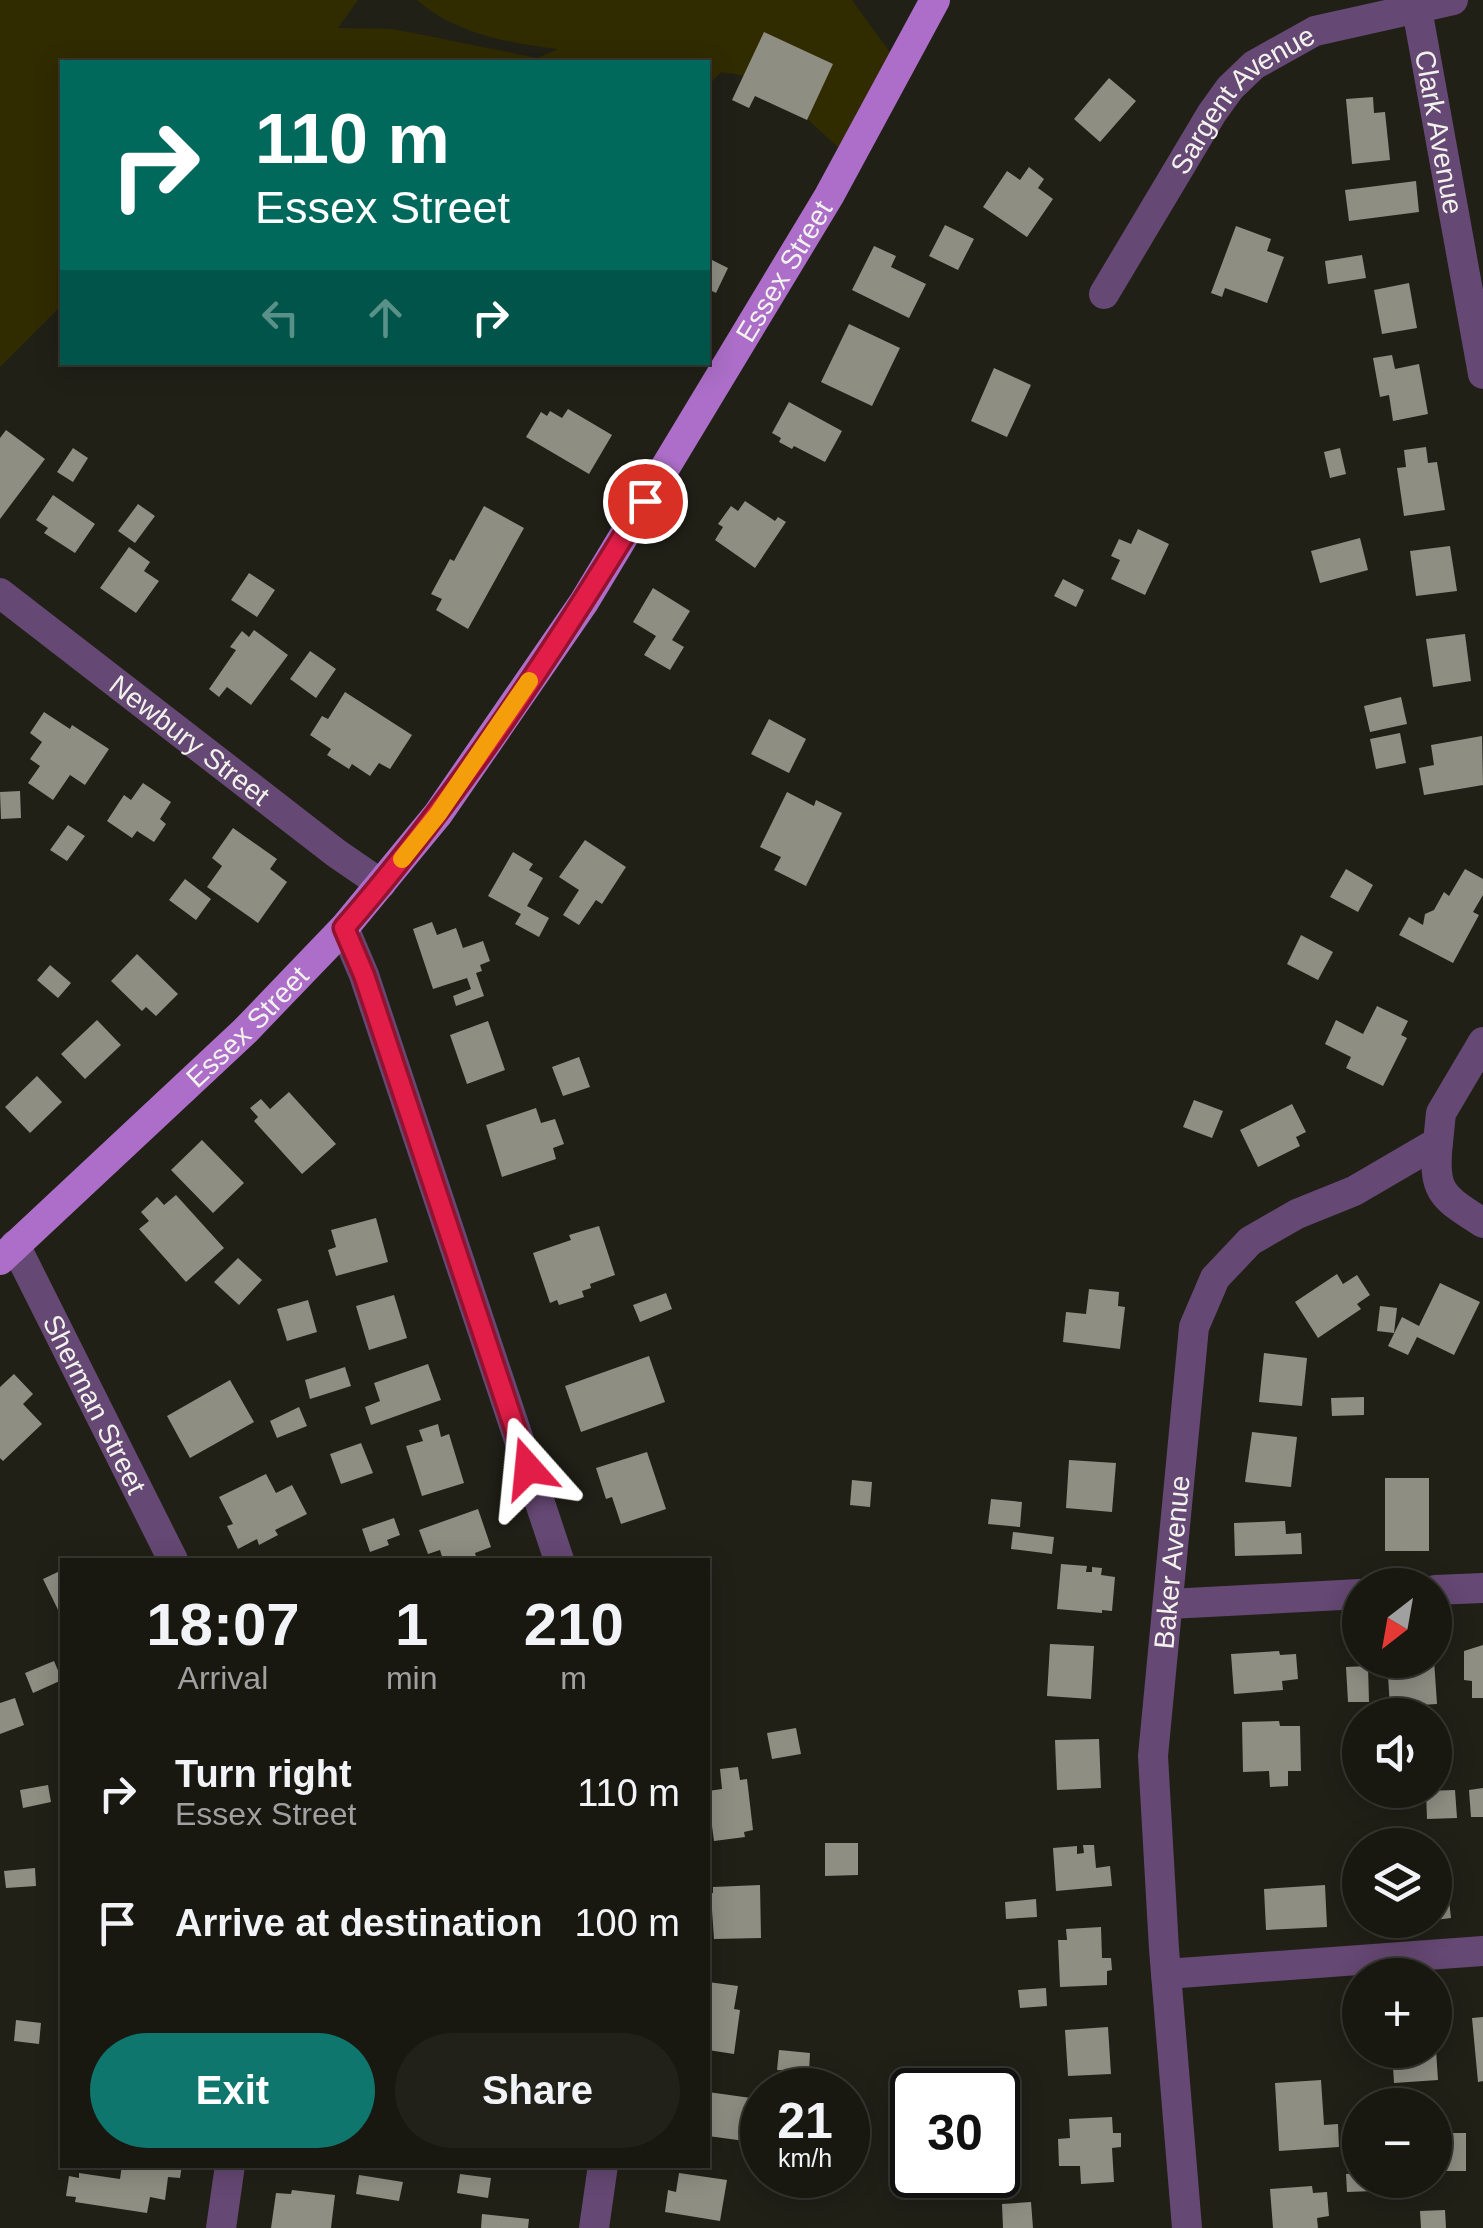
<!DOCTYPE html>
<html lang="en">
<head>
<meta charset="utf-8">
<style>
	body { margin:0; font-family:Arial,sans-serif; background:#21211a; color:#f1f3f6; height:100vh; display:flex; flex-direction:column; font-size:38px; white-space:nowrap }
	* { box-sizing:border-box; margin:0 }
	p { font-size:32px; color:#9fa09f }
	.icon { flex:none; width:55px; height:55px; fill:none; stroke:currentColor; stroke-width:2; stroke-linecap:round; stroke-linejoin:round }
	.map { position:relative; flex:1; overflow:hidden }
	.sheet { position:absolute; left:60px; top:1558px; width:650px; height:610px; display:flex; flex-direction:column; background:#181811; border-radius:0px; box-shadow:0 5px 25px #0003,0 0 0 2px #363731 }
	.sheet>* { flex:none }
	.banner { position:absolute; left:60px; top:60px; width:650px; height:305px; border-radius:0px; box-shadow:0 5px 25px #0003,0 0 0 2px #363731; background:#00695c; color:#fff; overflow:hidden }
	.needle { width:65px; rotate:211deg }
	.tools { position:absolute; left:1342px; top:1568px; display:grid; gap:20px }
	.tools a { display:grid; place-items:center; width:110px; height:110px; border-radius:50%; background:#181811; box-shadow:0 5px 25px #0003,0 0 0 2px #363731; font-size:50px }
	.speed { position:absolute; left:740px; top:2068px; display:flex; gap:20px; font-size:50px; font-weight:700; text-align:center }
	.speed>* { display:grid; place-content:center; width:130px; height:130px; border-radius:50%; background:#181811; box-shadow:0 5px 25px #0003,0 0 0 2px #363731; line-height:1 }
	.speed small { font-size:25px; font-weight:400 }
	.speed .limit { border:5px solid #111; border-radius:15px; background:#fff; color:#111 }
	.pin { position:absolute; display:grid; place-items:center; width:85px; height:85px; color:#fff; margin:-42px; border:5px solid #fff; border-radius:50%; box-shadow:0 2px 10px #0007 }
	.me { position:absolute; width:110px; margin:-55px; rotate:342deg; stroke-linejoin:round; filter:drop-shadow(0 0 8px #0008) }
	.turn { display:flex; align-items:center; gap:35px; height:210px; padding:0 30px; font-size:45px }
	.turn .icon { width:130px; height:130px; stroke-width:2.5 }
	.turn b { display:block; font-size:70px; line-height:85px }
	.lanes { display:flex; align-items:center; height:95px; padding:0 30px; background:#0003; justify-content:center; gap:50px; direction:ltr }
	.lanes .off { opacity:.35 }
	.eta { display:flex; justify-content:space-evenly; align-items:center; height:170px; text-align:center }
	.eta b { font-size:60px; font-weight:600; line-height:70px }
	.action { display:flex; gap:20px; margin-top:auto; padding:20px 30px }
	.action a { flex:1; height:115px; border-radius:60px; background:#0f766e; color:#fff; font-size:40px; font-weight:600; line-height:115px; text-align:center }
	.action a+a { background:#21211a; color:#f1f3f6 }
	ul { padding:0; list-style:none }
	li { display:flex; align-items:center; gap:30px; height:130px; padding:0 30px }
	li div { flex:1 }
	li b { display:block; font-size:38px }
	li em { font-style:normal }
	.map>svg:first-child { display:block }
	.green { fill:#312b00 }
	.building { fill:#8f8e83 }
	.lines { fill:none; stroke-linecap:round; stroke-linejoin:round }
	.minor { stroke:#654873; stroke-width:30 }
	.major { stroke:#ac6ec8; stroke-width:30 }
	.route-casing { stroke:#92132f; stroke-width:25 }
	.route { stroke:#e11d48; stroke-width:18 }
	.slow { stroke:#f59e0b; stroke-width:18 }
	.labels { text-anchor:middle; stroke-width:10; stroke-linejoin:round; paint-order:stroke }
	.street-label { font-size:28px; fill:#f2f2ec; stroke:#17160e }
</style>
</head>
<body>
<div class="map">
<svg width="1483" height="2228" viewBox="0 0 1483 2228">
	<rect width="100%" height="100%" fill="#202017"/>
	<path class="green" d="M 0,0 L 358,0 L 338,28 L 393,29 L 537,58 L 558,49 C 510,44 454,33 417,0 L 852,0 L 900,66 L 842,151 L 764,79 L 721,72 L 708,86 L 708,62 L 62,62 L 62,305 L 0,367 Z"/>
	<path class="building" d="M 764,32 L 833,64 L 807,120 L 755,96 L 749,108 L 732,100 Z
		M 1109,78 L 1136,101 L 1100,142 L 1074,119 Z
		M 1373,97 L 1374,113 L 1385,112 L 1390,160 L 1352,164 L 1346,99 Z
		M 1029,167 L 1044,179 L 1038,188 L 1053,199 L 1027,237 L 983,207 L 1007,171 L 1020,180 Z
		M 1416,181 L 1419,212 L 1349,221 L 1345,190 Z
		M 945,225 L 974,239 L 958,270 L 929,256 Z
		M 1236,226 L 1271,239 L 1267,251 L 1284,257 L 1267,303 L 1225,288 L 1222,297 L 1211,293 Z
		M 874,246 L 896,256 L 891,267 L 926,284 L 909,318 L 852,290 Z
		M 1362,255 L 1366,278 L 1328,284 L 1325,261 Z
		M 708,258 L 728,268 L 716,293 L 708,289 Z
		M 1409,283 L 1417,328 L 1382,334 L 1374,290 Z
		M 849,324 L 900,348 L 872,406 L 821,382 Z
		M 1392,355 L 1395,369 L 1419,364 L 1428,414 L 1393,421 L 1389,395 L 1380,397 L 1373,358 Z
		M 994,368 L 1031,385 L 1007,437 L 971,421 Z
		M 789,402 L 842,431 L 825,462 L 794,446 L 792,449 L 779,442 L 781,438 L 772,433 Z
		M 568,409 L 612,435 L 589,474 L 526,437 L 541,412 L 547,416 L 550,411 L 562,418 Z
		M 6,430 L 45,459 L 0,519 L 0,438 Z
		M 1426,447 L 1428,463 L 1437,462 L 1445,510 L 1404,516 L 1397,468 L 1406,467 L 1404,450 Z
		M 73,448 L 88,458 L 73,482 L 57,472 Z
		M 1340,448 L 1346,474 L 1330,478 L 1324,452 Z
		M 53,495 L 95,524 L 75,553 L 44,533 L 48,528 L 36,520 Z
		M 745,501 L 775,521 L 778,517 L 786,522 L 755,568 L 715,540 L 723,527 L 718,524 L 731,506 L 738,511 Z
		M 138,504 L 155,516 L 135,543 L 118,531 Z
		M 484,506 L 524,528 L 468,629 L 436,610 L 442,599 L 431,594 L 450,559 L 454,561 Z
		M 1138,529 L 1169,544 L 1145,595 L 1111,579 L 1120,560 L 1111,556 L 1119,539 L 1131,544 Z
		M 1360,538 L 1368,570 L 1320,583 L 1311,551 Z
		M 1450,546 L 1457,591 L 1416,596 L 1410,551 Z
		M 129,547 L 150,562 L 144,571 L 159,581 L 136,613 L 100,588 Z
		M 249,573 L 275,590 L 257,617 L 231,600 Z
		M 1063,579 L 1084,590 L 1076,607 L 1054,596 Z
		M 653,588 L 690,611 L 672,640 L 684,647 L 670,670 L 644,655 L 656,636 L 633,622 Z
		M 254,630 L 288,655 L 251,705 L 227,687 L 219,697 L 209,689 L 236,650 L 230,647 L 242,631 L 249,637 Z
		M 1465,634 L 1471,681 L 1433,687 L 1426,639 Z
		M 310,651 L 336,669 L 316,698 L 290,679 Z
		M 345,692 L 412,735 L 390,769 L 379,763 L 370,776 L 352,764 L 349,769 L 327,755 L 331,749 L 310,735 L 322,716 L 328,719 Z
		M 1401,697 L 1407,724 L 1370,732 L 1364,706 Z
		M 44,712 L 70,729 L 72,725 L 109,749 L 85,785 L 70,775 L 53,800 L 28,783 L 40,766 L 30,759 L 42,742 L 30,733 Z
		M 769,719 L 806,739 L 789,773 L 751,754 Z
		M 1400,733 L 1406,763 L 1376,769 L 1370,739 Z
		M 1482,736 L 1483,785 L 1424,795 L 1419,768 L 1434,765 L 1431,745 Z
		M 143,783 L 171,802 L 160,819 L 166,824 L 154,842 L 137,831 L 132,838 L 107,821 L 124,795 L 131,800 Z
		M 20,791 L 21,818 L 1,819 L 0,792 Z
		M 787,792 L 814,806 L 816,800 L 842,813 L 806,886 L 774,870 L 781,857 L 760,847 Z
		M 68,825 L 85,836 L 67,861 L 50,850 Z
		M 233,828 L 277,859 L 270,869 L 287,882 L 258,923 L 207,887 L 222,866 L 212,858 Z
		M 585,840 L 626,867 L 602,904 L 596,900 L 579,925 L 563,915 L 579,890 L 559,877 Z
		M 513,852 L 533,864 L 529,870 L 543,878 L 527,906 L 549,918 L 539,937 L 515,924 L 521,914 L 488,896 Z
		M 1346,869 L 1373,885 L 1358,912 L 1330,897 Z
		M 1465,869 L 1483,879 L 1483,895 L 1473,912 L 1479,915 L 1453,963 L 1399,935 L 1409,917 L 1423,925 L 1425,914 L 1434,910 L 1444,892 L 1449,896 Z
		M 185,879 L 211,899 L 196,920 L 169,900 Z
		M 432,922 L 437,935 L 456,928 L 463,948 L 483,941 L 490,961 L 480,965 L 482,971 L 476,973 L 484,996 L 456,1006 L 453,996 L 471,989 L 467,978 L 433,989 L 413,929 Z
		M 1301,935 L 1333,952 L 1318,980 L 1287,964 Z
		M 137,954 L 178,994 L 156,1016 L 146,1007 L 142,1011 L 111,981 Z
		M 50,965 L 71,983 L 58,998 L 37,980 Z
		M 1377,1006 L 1408,1021 L 1401,1035 L 1407,1038 L 1383,1086 L 1346,1068 L 1351,1057 L 1325,1044 L 1336,1020 L 1363,1034 Z
		M 97,1020 L 121,1045 L 85,1079 L 61,1054 Z
		M 488,1021 L 505,1070 L 467,1084 L 450,1035 Z
		M 579,1057 L 590,1087 L 563,1096 L 552,1067 Z
		M 37,1076 L 62,1102 L 30,1133 L 5,1107 Z
		M 289,1092 L 336,1144 L 302,1174 L 254,1121 L 258,1117 L 250,1108 L 261,1099 L 270,1109 Z
		M 1194,1100 L 1223,1111 L 1212,1138 L 1183,1127 Z
		M 1292,1104 L 1306,1132 L 1296,1137 L 1300,1146 L 1258,1167 L 1240,1130 Z
		M 536,1108 L 541,1123 L 555,1119 L 564,1144 L 553,1148 L 556,1159 L 502,1177 L 486,1125 Z
		M 202,1140 L 244,1183 L 213,1213 L 171,1170 Z
		M 176,1195 L 224,1248 L 186,1282 L 139,1229 L 149,1221 L 141,1212 L 157,1197 L 164,1205 Z
		M 376,1218 L 388,1262 L 336,1276 L 328,1250 L 336,1247 L 331,1230 Z
		M 599,1226 L 615,1275 L 590,1284 L 591,1288 L 582,1291 L 584,1297 L 559,1305 L 557,1300 L 550,1303 L 533,1253 L 571,1240 L 569,1235 Z
		M 238,1258 L 262,1280 L 239,1305 L 214,1282 Z
		M 1337,1274 L 1343,1284 L 1357,1275 L 1370,1295 L 1357,1304 L 1361,1309 L 1318,1338 L 1295,1302 Z
		M 1440,1283 L 1480,1302 L 1454,1355 L 1417,1337 L 1408,1355 L 1388,1346 L 1402,1317 L 1419,1326 Z
		M 1089,1289 L 1119,1292 L 1118,1306 L 1125,1307 L 1120,1349 L 1063,1342 L 1066,1312 L 1086,1314 Z
		M 666,1293 L 672,1309 L 640,1322 L 633,1305 Z
		M 394,1295 L 407,1338 L 369,1350 L 356,1306 Z
		M 308,1300 L 317,1332 L 287,1341 L 277,1309 Z
		M 1380,1306 L 1397,1308 L 1394,1333 L 1377,1331 Z
		M 1264,1353 L 1307,1358 L 1302,1406 L 1259,1402 Z
		M 649,1356 L 665,1402 L 581,1432 L 565,1386 Z
		M 428,1364 L 441,1400 L 371,1425 L 365,1407 L 380,1401 L 374,1383 Z
		M 345,1367 L 351,1386 L 310,1399 L 305,1380 Z
		M 14,1374 L 33,1394 L 23,1404 L 42,1424 L 3,1461 L 0,1458 L 0,1387 Z
		M 230,1380 L 254,1422 L 190,1458 L 167,1416 Z
		M 1364,1397 L 1364,1415 L 1332,1416 L 1331,1398 Z
		M 299,1407 L 307,1426 L 277,1438 L 270,1421 Z
		M 438,1424 L 441,1437 L 449,1434 L 464,1483 L 422,1496 L 406,1446 L 423,1441 L 419,1430 Z
		M 1252,1432 L 1297,1437 L 1291,1487 L 1245,1482 Z
		M 361,1443 L 373,1473 L 341,1484 L 330,1454 Z
		M 647,1452 L 666,1509 L 621,1524 L 612,1497 L 606,1499 L 596,1468 Z
		M 1069,1460 L 1116,1463 L 1112,1512 L 1066,1508 Z
		M 266,1474 L 276,1493 L 292,1485 L 307,1514 L 275,1530 L 278,1535 L 259,1545 L 257,1539 L 238,1549 L 227,1526 L 233,1524 L 219,1497 Z
		M 1385,1478 L 1429,1478 L 1429,1551 L 1385,1551 Z
		M 852,1480 L 872,1482 L 870,1507 L 850,1505 Z
		M 991,1499 L 1022,1502 L 1020,1527 L 988,1524 Z
		M 478,1509 L 491,1547 L 475,1553 L 477,1560 L 443,1560 L 440,1550 L 428,1554 L 419,1530 Z
		M 394,1518 L 400,1535 L 387,1540 L 389,1545 L 370,1552 L 362,1529 Z
		M 1285,1521 L 1286,1534 L 1301,1533 L 1302,1554 L 1235,1556 L 1234,1523 Z
		M 1013,1532 L 1054,1537 L 1052,1554 L 1011,1549 Z
		M 1061,1564 L 1087,1566 L 1086,1572 L 1092,1572 L 1092,1567 L 1102,1568 L 1101,1575 L 1115,1577 L 1112,1611 L 1102,1610 L 1102,1613 L 1057,1609 Z
		M 62,1570 L 62,1618 L 43,1579 Z
		M 1050,1644 L 1094,1646 L 1091,1699 L 1047,1696 Z
		M 1483,1645 L 1483,1698 L 1472,1698 L 1472,1681 L 1464,1680 L 1464,1651 Z
		M 1279,1651 L 1280,1655 L 1296,1654 L 1298,1679 L 1282,1681 L 1283,1690 L 1234,1694 L 1231,1654 Z
		M 1387,1660 L 1434,1660 L 1437,1704 L 1390,1707 Z
		M 54,1661 L 62,1680 L 33,1693 L 25,1673 Z
		M 1368,1666 L 1369,1702 L 1348,1702 L 1346,1667 Z
		M 15,1698 L 24,1725 L 0,1734 L 0,1703 Z
		M 1279,1721 L 1280,1726 L 1300,1726 L 1301,1771 L 1288,1771 L 1288,1786 L 1270,1787 L 1269,1771 L 1243,1772 L 1242,1722 Z
		M 796,1728 L 801,1754 L 772,1759 L 767,1733 Z
		M 1099,1739 L 1101,1788 L 1057,1790 L 1055,1740 Z
		M 1435,1740 L 1451,1740 L 1452,1765 L 1435,1766 Z
		M 738,1767 L 740,1780 L 747,1779 L 753,1830 L 744,1832 L 745,1837 L 714,1841 L 710,1811 L 708,1811 L 708,1791 L 722,1789 L 720,1769 Z
		M 48,1785 L 51,1802 L 23,1808 L 20,1790 Z
		M 1483,1788 L 1483,1817 L 1471,1817 L 1469,1790 Z
		M 1455,1790 L 1457,1818 L 1427,1819 L 1426,1791 Z
		M 825,1843 L 858,1843 L 858,1875 L 825,1876 Z
		M 1083,1845 L 1094,1845 L 1096,1868 L 1110,1866 L 1112,1886 L 1056,1891 L 1053,1848 L 1077,1846 L 1077,1854 L 1084,1853 Z
		M 35,1868 L 36,1886 L 6,1888 L 4,1871 Z
		M 1447,1882 L 1451,1918 L 1435,1920 L 1435,1883 Z
		M 760,1885 L 761,1938 L 714,1939 L 712,1910 L 708,1910 L 708,1893 L 713,1893 L 713,1887 Z
		M 1325,1885 L 1327,1927 L 1266,1930 L 1264,1889 Z
		M 1036,1899 L 1037,1917 L 1006,1919 L 1005,1902 Z
		M 1101,1927 L 1102,1958 L 1111,1958 L 1112,1970 L 1107,1971 L 1107,1985 L 1060,1987 L 1058,1940 L 1067,1940 L 1066,1929 Z
		M 708,1982 L 738,1986 L 734,2009 L 740,2010 L 734,2054 L 708,2050 Z
		M 1046,1988 L 1047,2006 L 1020,2008 L 1018,1990 Z
		M 1483,2017 L 1483,2081 L 1478,2082 L 1472,2018 Z
		M 16,2020 L 41,2023 L 39,2044 L 14,2041 Z
		M 1108,2027 L 1111,2074 L 1068,2076 L 1065,2030 Z
		M 779,2050 L 810,2053 L 809,2072 L 777,2070 Z
		M 1392,2050 L 1436,2050 L 1438,2080 L 1394,2083 Z
		M 1321,2080 L 1324,2125 L 1338,2124 L 1339,2147 L 1279,2151 L 1275,2083 Z
		M 708,2092 L 751,2098 L 745,2141 L 708,2136 Z
		M 1112,2117 L 1113,2133 L 1121,2133 L 1121,2147 L 1112,2148 L 1114,2182 L 1081,2184 L 1080,2166 L 1059,2166 L 1058,2139 L 1070,2138 L 1069,2119 Z
		M 1444,2133 L 1466,2133 L 1466,2171 L 1444,2171 Z
		M 122,2165 L 182,2165 L 180,2178 L 168,2177 L 165,2200 L 150,2197 L 147,2213 L 75,2202 L 76,2197 L 66,2196 L 69,2176 L 79,2178 L 79,2173 L 120,2179 Z
		M 679,2173 L 727,2180 L 720,2221 L 665,2212 L 668,2190 L 676,2192 Z
		M 1360,2173 L 1360,2180 L 1375,2180 L 1375,2191 L 1347,2192 L 1346,2174 Z
		M 460,2174 L 491,2178 L 488,2198 L 457,2193 Z
		M 359,2175 L 403,2182 L 399,2201 L 356,2194 Z
		M 1312,2186 L 1313,2193 L 1327,2192 L 1329,2216 L 1317,2218 L 1318,2228 L 1273,2228 L 1270,2189 Z
		M 292,2190 L 335,2195 L 331,2228 L 271,2228 L 276,2193 L 291,2194 Z
		M 1031,2202 L 1033,2228 L 1003,2228 L 1002,2204 Z
		M 1445,2210 L 1446,2228 L 1421,2228 L 1420,2211 Z
		M 482,2214 L 529,2219 L 528,2228 L 481,2228 Z"/>
	<g class="lines">
		<g class="minor">
			<path id="s1" d="M 1417,9 L 1483,374"/>
			<path id="s2" d="M 1104,294 L 1212,113 L 1230,88 L 1254,65 L 1315,31 L 1453,0"/>
			<path id="s3" d="M 0,593 L 336,853 L 381,884"/>
			<path d="M 344,928 L 364,975 L 559,1560"/>
			<path d="M 1438,1142 C 1432,1193 1443,1197 1483,1223"/>
			<path id="s4" d="M 15,1245 L 173,1560"/>
			<path d="M 1435,1590 L 1483,1588"/>
			<path d="M 1169,1604 L 1360,1594"/>
			<path d="M 1166,1974 L 1483,1951"/>
			<path d="M 221,2228 L 230,2165"/>
			<path d="M 594,2228 L 603,2165"/>
			<path id="s5" d="M 1187,2228 L 1164,1949 L 1153,1756 L 1194,1327 L 1215,1278 L 1250,1241 L 1297,1214 L 1354,1191 L 1438,1142 L 1441,1113 L 1483,1042"/>
		</g>
		<path class="major" id="s6" d="M 0,1260 L 245,1031 L 344,928 L 438,814 L 584,602 L 829,196 L 935,0"/>
	</g>
	<g class="lines">
		<defs>
			<path id="route" d="M 528,1468 L 364,975 L 344,928 C 458,797 555,649 645,501"/>
		</defs>
		<use href="#route" class="route-casing"/>
		<use href="#route" class="route"/>
		<path class="slow" d="M 402,859 L 438,814 L 529,681"/>
	</g>
	<g class="labels">
		<g class="street-label">
			<text dy="10" stroke="none"><textPath href="#s2" startOffset="242">Sargent Avenue</textPath></text>
			<text dy="10" stroke="none"><textPath href="#s1" startOffset="125">Clark Avenue</textPath></text>
			<text dy="10" stroke="none"><textPath href="#s6" startOffset="1270">Essex Street</textPath></text>
			<text dy="10" stroke="none"><textPath href="#s3" startOffset="240">Newbury Street</textPath></text>
			<text dy="10" stroke="none"><textPath href="#s6" startOffset="340">Essex Street</textPath></text>
			<text dy="10" stroke="none"><textPath href="#s4" startOffset="178">Sherman Street</textPath></text>
			<text dy="10" stroke="none"><textPath href="#s5" startOffset="668">Baker Avenue</textPath></text>
		</g>
	</g>
</svg>
<div class="tools">
<a><svg class="needle" viewBox="-14 -14 28 28"><path d="M0-13l5 13h-10z" fill="#e53935"/><path d="M0 13l5-13h-10z" fill="#9fa09f"/></svg></a>
<a><svg class="icon" aria-label="sound" viewBox="0 0 24 24"><path d="M4 9h4l5-4v14l-5-4H4zM17 9q2 3 0 6"/></svg></a>
<a><svg class="icon" aria-label="layers" viewBox="0 0 24 24"><path d="M12 4l9 5-9 5-9-5zM3 14l9 5 9-5"/></svg></a>
<a>+</a>
<a>−</a>
</div>
<div class="speed"><div>21<small>km/h</small></div><div class="limit">30</div></div>
<div class="pin" style="left:645px;top:501px;background:#d93025"><svg class="icon" aria-label="arrive" viewBox="0 0 24 24"><path d="M6 21V4h12l-3 4 3 4H6"/></svg></div>
<svg class="me" style="left:528px;top:1468px" viewBox="-20 -20 40 40"><path d="M0-17L14 15 0 8-14 15z" fill="#e11d48" stroke="#fff" stroke-width="4"/></svg>
<div class="banner">
<div class="turn"><svg class="icon" aria-label="right" viewBox="0 0 24 24"><path d="M7 20v-9h11M14 6l5 5-5 5"/></svg><div><b>110 m</b>Essex Street</div></div>
<div class="lanes"><svg class="icon off" aria-label="left" viewBox="0 0 24 24"><path d="M17 20v-9H6M10 6l-5 5 5 5"/></svg><svg class="icon off" aria-label="ahead" viewBox="0 0 24 24"><path d="M12 20V5M6 11l6-6 6 6"/></svg><svg class="icon" aria-label="right" viewBox="0 0 24 24"><path d="M7 20v-9h11M14 6l5 5-5 5"/></svg></div>
</div>
<section class="sheet">
<div class="eta">
<div><b>18:07</b><p>Arrival</p></div>
<div><b>1</b><p>min</p></div>
<div><b>210</b><p>m</p></div>
</div>
<ul>
<li><svg class="icon" aria-label="right" viewBox="0 0 24 24"><path d="M7 20v-9h11M14 6l5 5-5 5"/></svg><div><b>Turn right</b><p>Essex Street</p></div><em>110 m</em></li>
<li><svg class="icon" aria-label="arrive" viewBox="0 0 24 24"><path d="M6 21V4h12l-3 4 3 4H6"/></svg><div><b>Arrive at destination</b></div><em>100 m</em></li>
</ul>
<div class="action"><a>Exit</a><a>Share</a></div>
</section>
</div>
</body>
</html>
